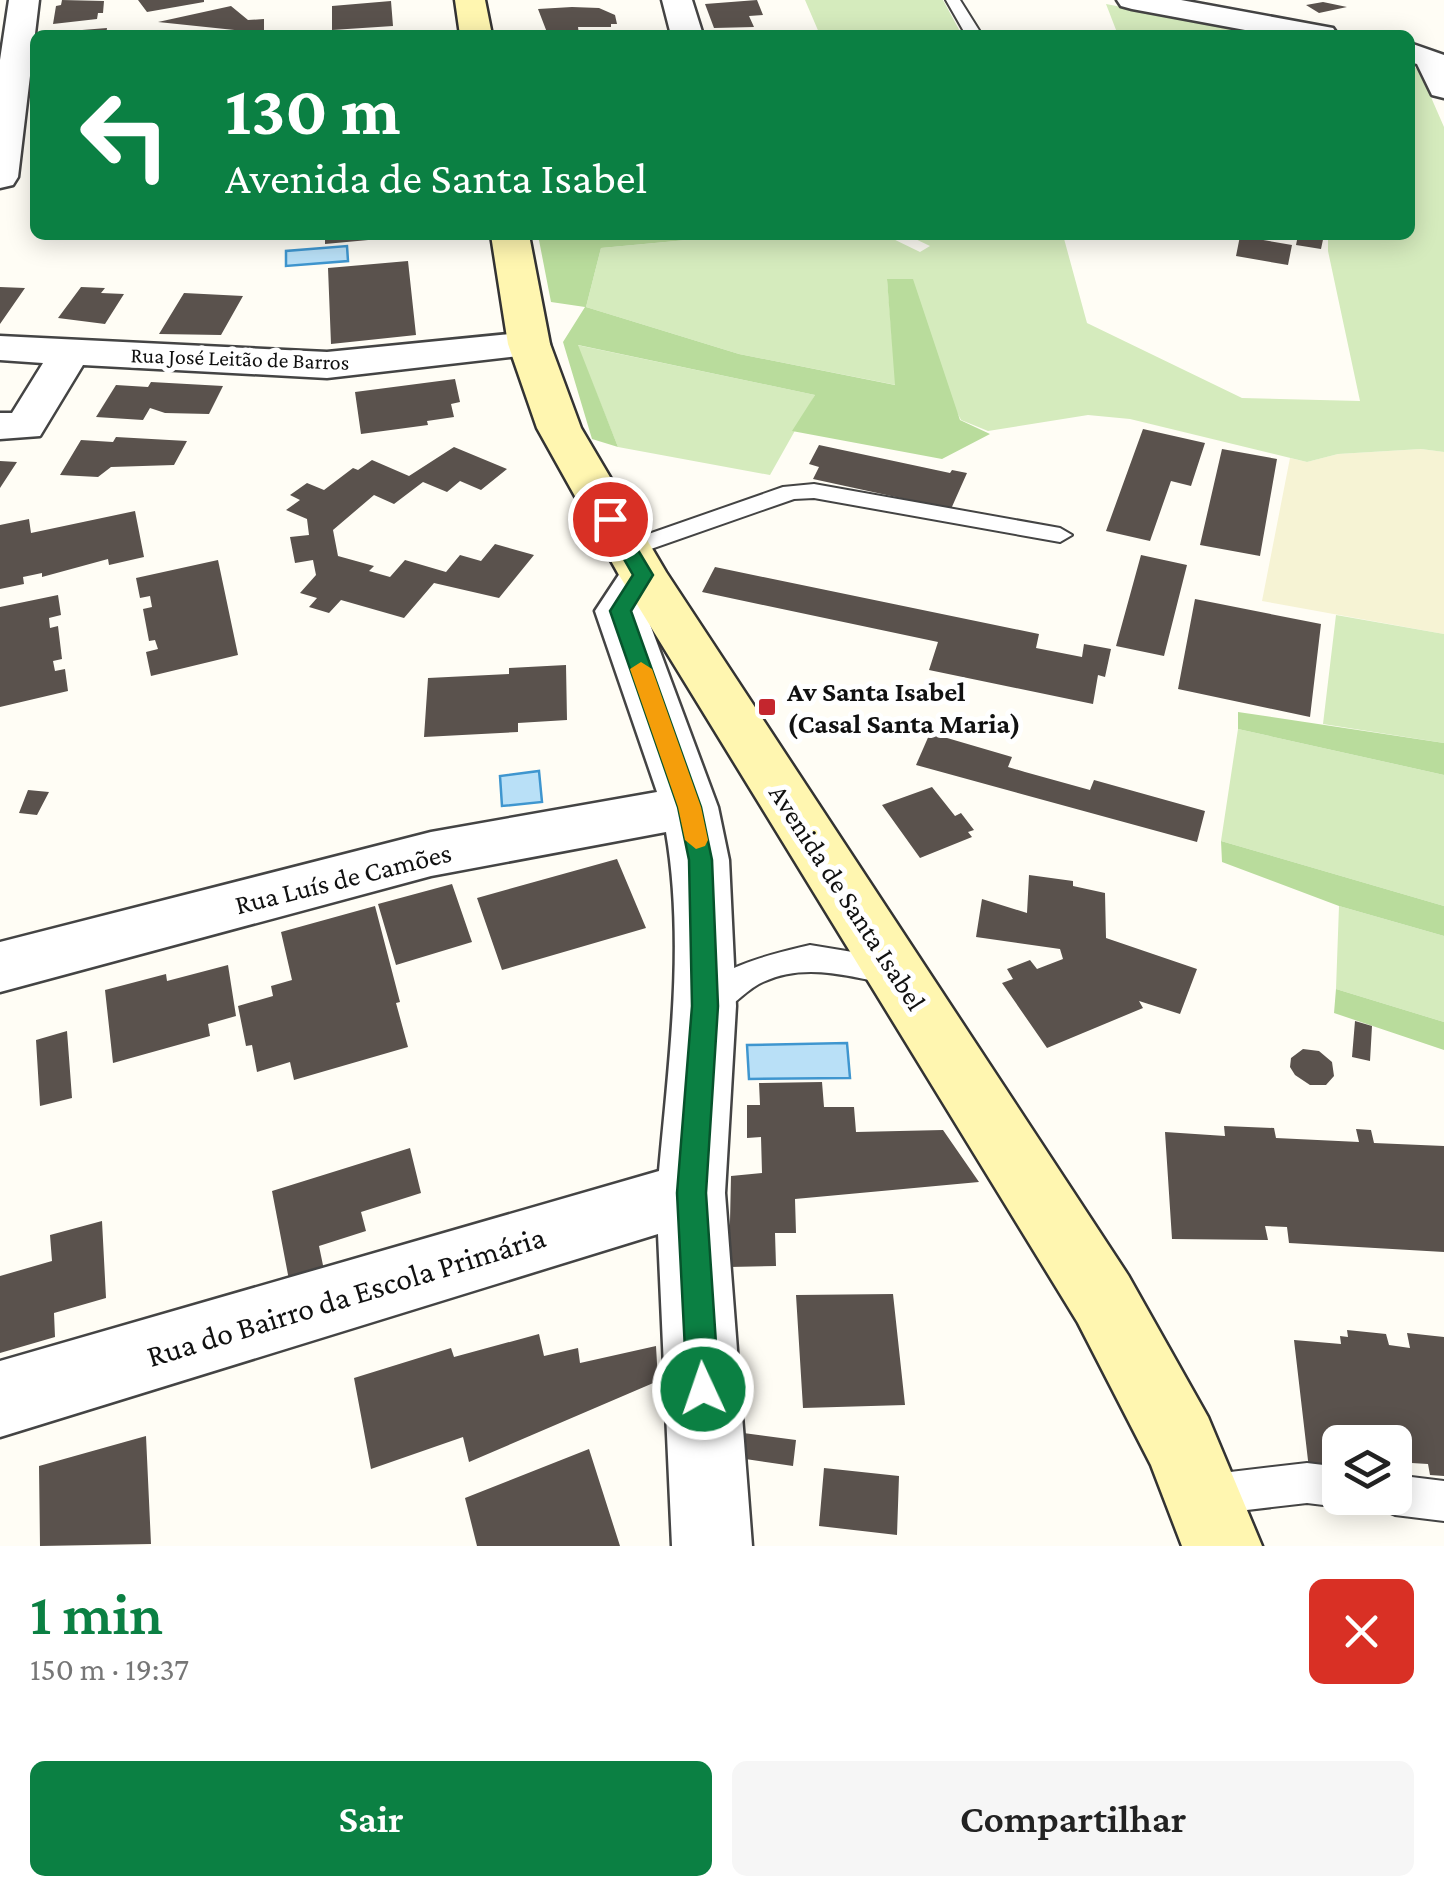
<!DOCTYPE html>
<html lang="pt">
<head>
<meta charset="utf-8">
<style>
	body { margin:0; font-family:"Crimson Pro",serif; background:#f6f6f6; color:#222; height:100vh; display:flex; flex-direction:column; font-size:38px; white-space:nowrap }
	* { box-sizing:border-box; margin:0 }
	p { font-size:32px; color:#767676 }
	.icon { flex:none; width:55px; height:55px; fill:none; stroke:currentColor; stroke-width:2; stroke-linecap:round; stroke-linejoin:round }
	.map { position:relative; height:1546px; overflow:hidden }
	.panel { display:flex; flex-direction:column; background:#fff; flex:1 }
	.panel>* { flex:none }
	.top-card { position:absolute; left:30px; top:30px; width:1385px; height:210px; border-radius:15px; box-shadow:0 5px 25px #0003; background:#0b8043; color:#fff; overflow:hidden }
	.controls { position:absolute; left:1322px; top:1425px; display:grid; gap:20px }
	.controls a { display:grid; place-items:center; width:90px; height:90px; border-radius:15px; background:#fff; box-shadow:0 5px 25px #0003; font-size:50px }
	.pin { position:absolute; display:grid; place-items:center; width:85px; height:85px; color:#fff; margin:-42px; border:5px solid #fff; border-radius:50%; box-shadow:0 2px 10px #0007 }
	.me { position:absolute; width:110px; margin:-55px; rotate:357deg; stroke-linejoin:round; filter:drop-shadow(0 0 8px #0008) }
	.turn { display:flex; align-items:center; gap:35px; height:210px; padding:0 30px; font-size:45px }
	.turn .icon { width:130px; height:130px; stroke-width:2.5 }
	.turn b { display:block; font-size:70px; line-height:85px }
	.round { display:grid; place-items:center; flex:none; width:105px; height:105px; border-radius:15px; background:#f6f6f6 }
	.overview { display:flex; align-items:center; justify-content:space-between; height:170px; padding:0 30px }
	h1 { font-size:60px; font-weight:600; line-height:75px; color:#0b8043 }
	.primary-button { display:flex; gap:20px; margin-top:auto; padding:20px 30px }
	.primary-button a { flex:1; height:115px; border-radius:15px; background:#0b8043; color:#fff; font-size:40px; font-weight:600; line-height:115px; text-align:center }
	.primary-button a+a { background:#f6f6f6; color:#222 }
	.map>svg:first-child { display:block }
	.farmland { fill:#f6f3d4 }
	.green { fill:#d5ebbd }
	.forest { fill:#b9dc9c }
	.water { fill:#b9e0f7; stroke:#3f96cf; stroke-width:2.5 }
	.building { fill:#5a524d }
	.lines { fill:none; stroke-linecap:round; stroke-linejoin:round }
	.lane-casing { stroke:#444; stroke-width:4 }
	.street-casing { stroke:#444; stroke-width:5 }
	.secondary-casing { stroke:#333; stroke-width:5 }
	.lane { fill:#fff; fill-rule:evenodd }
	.street { fill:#fff; fill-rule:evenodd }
	.secondary { fill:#fff6b0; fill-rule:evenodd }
	.route { fill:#0b8043; stroke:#07532c; stroke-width:2.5 }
	.slow { fill:#f59e0b }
	.poi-dot { fill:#c4262e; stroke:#fff; stroke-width:4 }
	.labels { text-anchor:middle; stroke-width:10; stroke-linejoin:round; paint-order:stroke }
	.far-street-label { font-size:22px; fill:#111; stroke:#fff }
	.poi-label { font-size:28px; font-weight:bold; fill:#111; stroke:#fff; text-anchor:start }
	.street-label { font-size:28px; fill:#111; stroke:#fff }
	.near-street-label { font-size:32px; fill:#111; stroke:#fff }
</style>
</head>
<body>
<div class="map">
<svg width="1444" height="1546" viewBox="0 0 1444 1546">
	<rect width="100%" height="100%" fill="#fffdf5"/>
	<path class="farmland" d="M 1421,449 L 1444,452 L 1444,634 L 1262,601 L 1290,458 L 1307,462 L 1338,454 Z"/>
	<path class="green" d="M 805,0 L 943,0 L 962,35 L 820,35 Z
		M 1106,4 L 1268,35 L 1118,35 Z
		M 1410,63 L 1420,72 L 1444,127 L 1444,452 L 1421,449 L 1338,454 L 1307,462 L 1130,419 L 1088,415 L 988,431 L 961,420 L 887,279 L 896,385 L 739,354 L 586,307 L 601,248 L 740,235 L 885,235 L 920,252 L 930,246 L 907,235 L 1063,235 L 1087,323 L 1242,398 L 1360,401 L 1328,251 L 1328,235 L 1410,235 Z
		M 577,345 L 815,395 L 770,475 L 618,447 Z
		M 1336,615 L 1444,634 L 1444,743 L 1323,724 Z
		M 1238,729 L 1444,775 L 1444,906 L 1221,841 Z
		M 1339,906 L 1444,936 L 1444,1022 L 1336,989 Z"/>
	<path class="forest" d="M 538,235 L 740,235 L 601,248 L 586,307 L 739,354 L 895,385 L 887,279 L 913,279 L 960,420 L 990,434 L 942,459 L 792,431 L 815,395 L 578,345 L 618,447 L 592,439 L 563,342 L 585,307 L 551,302 Z
		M 1238,712 L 1444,743 L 1444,775 L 1238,729 Z
		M 1221,841 L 1444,906 L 1444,936 L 1339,906 L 1222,862 Z
		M 1336,989 L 1444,1022 L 1444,1050 L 1334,1013 Z"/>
	<path class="water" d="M 347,246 L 348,261 L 286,266 L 286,251 Z
		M 539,771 L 542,802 L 502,806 L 500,776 Z
		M 847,1043 L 850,1078 L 749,1079 L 747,1045 Z"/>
	<path class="building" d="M 62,0 L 104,1 L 103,13 L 98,13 L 97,19 L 53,24 L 56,6 L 61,5 Z
		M 138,0 L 204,0 L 204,2 L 147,12 Z
		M 757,0 L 763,15 L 749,16 L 754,27 L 714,28 L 705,4 Z
		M 391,1 L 393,26 L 332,30 L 332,6 Z
		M 1323,2 L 1347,7 L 1319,13 L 1306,5 Z
		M 231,6 L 248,20 L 264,19 L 264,33 L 158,22 Z
		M 572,7 L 599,8 L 615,15 L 617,24 L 611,24 L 611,27 L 578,27 L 579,35 L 548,35 L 538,9 Z
		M 107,28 L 106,35 L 58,35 L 57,32 Z
		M 325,235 L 390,235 L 390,238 L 325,244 Z
		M 1298,235 L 1324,235 L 1321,249 L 1296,245 Z
		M 1240,236 L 1292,245 L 1288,265 L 1236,256 Z
		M 408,261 L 416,335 L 331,344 L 328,268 Z
		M 0,287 L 25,288 L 0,324 Z
		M 81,287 L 105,288 L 101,293 L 124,294 L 105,324 L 58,318 Z
		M 184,293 L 243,296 L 221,335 L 159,334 Z
		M 455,379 L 460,402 L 451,404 L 454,417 L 427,421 L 428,425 L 361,434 L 355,392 Z
		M 151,382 L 223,386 L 209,414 L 165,413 L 150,408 L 143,420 L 96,417 L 116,385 L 148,387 Z
		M 1143,429 L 1205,443 L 1191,486 L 1171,481 L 1150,541 L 1106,531 Z
		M 116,437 L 187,441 L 174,465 L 111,467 L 98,477 L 60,475 L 81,440 L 113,442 Z
		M 819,445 L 950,473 L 952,470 L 967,473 L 951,509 L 813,479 L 819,467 L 809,464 Z
		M 454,447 L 507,469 L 481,490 L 460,481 L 447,492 L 423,482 L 394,504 L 374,495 L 333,530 L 338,556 L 374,566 L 369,571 L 390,577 L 405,560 L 446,572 L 460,555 L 481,561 L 495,544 L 534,555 L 499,598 L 434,583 L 404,618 L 341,600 L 329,613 L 309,607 L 317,598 L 300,593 L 316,575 L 313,560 L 295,563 L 290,537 L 309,535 L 307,519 L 286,510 L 300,500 L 290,495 L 307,483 L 324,490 L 353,468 L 358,470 L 372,460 L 409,476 Z
		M 1222,449 L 1277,459 L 1260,556 L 1200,545 Z
		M 0,461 L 17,462 L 0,488 Z
		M 135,511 L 144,557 L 109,565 L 108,559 L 42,577 L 42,573 L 23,577 L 24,584 L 0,589 L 0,525 L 29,519 L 31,533 Z
		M 1141,555 L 1187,565 L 1164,656 L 1116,646 Z
		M 218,560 L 238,655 L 151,676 L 146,652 L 158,649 L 155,640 L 149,641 L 143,609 L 152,607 L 150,596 L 140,598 L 136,578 Z
		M 715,567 L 1039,634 L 1036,648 L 1082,657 L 1084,644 L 1111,649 L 1105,677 L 1098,675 L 1093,704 L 929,670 L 938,642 L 702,592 Z
		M 58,595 L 61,615 L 49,618 L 50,628 L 58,626 L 62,659 L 53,661 L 55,671 L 65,669 L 68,691 L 0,707 L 0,607 Z
		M 1195,599 L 1321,624 L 1310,717 L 1178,689 Z
		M 566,665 L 567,720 L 518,723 L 518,732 L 424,737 L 428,678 L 509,674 L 509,668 Z
		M 930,733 L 1012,757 L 1008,767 L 1025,772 L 1090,790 L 1094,780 L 1205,811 L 1197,842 L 916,765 Z
		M 932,787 L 955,816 L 961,813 L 974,830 L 968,832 L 972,837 L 920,858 L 882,805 Z
		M 28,790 L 49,792 L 37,815 L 19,813 Z
		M 617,859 L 646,928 L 502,970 L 477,898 Z
		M 1029,875 L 1073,881 L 1073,886 L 1105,893 L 1106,938 L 1197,969 L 1180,1014 L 1139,1001 L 1143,1008 L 1047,1048 L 1002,983 L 1013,979 L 1007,969 L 1030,960 L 1037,969 L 1063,959 L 1060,949 L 976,937 L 982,899 L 1027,913 Z
		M 452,884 L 472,942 L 396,965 L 378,904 Z
		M 375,906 L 400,1002 L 396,1003 L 408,1047 L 294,1080 L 290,1062 L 257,1072 L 252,1045 L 246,1046 L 238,1006 L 273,996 L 271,986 L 292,980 L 281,932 Z
		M 228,965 L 236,1016 L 208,1024 L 210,1036 L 113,1063 L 105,990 L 166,974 L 167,981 Z
		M 1355,1021 L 1372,1026 L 1370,1061 L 1352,1057 Z
		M 67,1031 L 72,1098 L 40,1106 L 36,1040 Z
		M 1303,1049 L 1319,1051 L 1332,1062 L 1334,1076 L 1326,1085 L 1310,1085 L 1295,1075 L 1290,1067 L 1291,1058 Z
		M 822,1082 L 824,1107 L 854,1107 L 856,1132 L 943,1130 L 979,1182 L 795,1199 L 796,1233 L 775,1233 L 776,1266 L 729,1267 L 731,1176 L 762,1173 L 761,1137 L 747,1138 L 747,1105 L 760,1105 L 759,1083 Z
		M 1224,1126 L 1274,1128 L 1276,1138 L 1359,1142 L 1356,1129 L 1371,1130 L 1374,1143 L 1444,1146 L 1444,1252 L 1289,1243 L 1287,1227 L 1265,1226 L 1268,1240 L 1172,1239 L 1165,1132 L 1225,1136 Z
		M 410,1148 L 421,1193 L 361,1212 L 366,1231 L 319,1246 L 324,1270 L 289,1280 L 272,1191 Z
		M 102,1221 L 106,1298 L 54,1313 L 55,1337 L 0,1353 L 0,1276 L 52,1261 L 50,1235 Z
		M 893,1294 L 905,1405 L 803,1408 L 796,1295 Z
		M 1347,1330 L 1386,1334 L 1389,1345 L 1410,1348 L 1407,1333 L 1444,1337 L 1444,1476 L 1430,1475 L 1428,1464 L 1395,1462 L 1395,1442 L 1340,1442 L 1340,1471 L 1309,1469 L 1294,1340 L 1341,1344 L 1340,1336 L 1348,1337 Z
		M 539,1334 L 544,1356 L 578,1348 L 580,1363 L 656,1346 L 658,1381 L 469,1462 L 463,1437 L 371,1469 L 354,1378 L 451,1348 L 454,1357 Z
		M 736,1432 L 796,1440 L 793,1466 L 732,1457 Z
		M 146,1436 L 151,1544 L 40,1546 L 39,1466 Z
		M 589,1449 L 620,1546 L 477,1546 L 465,1498 Z
		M 824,1468 L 899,1476 L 897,1535 L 819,1526 Z"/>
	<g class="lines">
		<defs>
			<path id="lane" d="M 946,0 L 960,0 L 982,35 L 966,35 Z
				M 814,484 L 1060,528 L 1072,535 L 1060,542 L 814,498 L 794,499 L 628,557 L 616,549 L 620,544 L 783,487 Z
				M 810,945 L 895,959 L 906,963 L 910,972 L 906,981 L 895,985 C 850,977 806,962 763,982 C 740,992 722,1024 695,1014 L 690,1005 C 709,967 773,954 810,945 Z
				M 1307,1463 L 1340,1467 L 1340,1498 L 1355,1498 L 1354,1501 L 1340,1507 L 1307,1503 L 1205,1515 L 1191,1509 L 1185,1495 L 1191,1481 L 1205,1475 Z
				M 1395,1475 L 1444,1481 L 1444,1521 L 1395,1515 L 1381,1509 L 1376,1498 L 1395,1498 Z"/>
			<path id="street" d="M 9,0 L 39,0 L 18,177 L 13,185 L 0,188 L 0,60 Z
				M 662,0 L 692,0 L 703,35 L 671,35 Z
				M 1117,0 L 1181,0 L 1322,26 L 1333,28 L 1338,35 L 1272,35 L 1132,9 L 1121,6 Z
				M 1410,43 L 1444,55 L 1444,98 L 1432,95 L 1417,64 L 1410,62 Z
				M 529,332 L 544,335 L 550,344 L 544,353 L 327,378 L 83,365 L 40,436 L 0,439 L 0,413 L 12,413 L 43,363 L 0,360 L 0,336 L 327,352 Z
				M 643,559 L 660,564 L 667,575 L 645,611 L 718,807 L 729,860 L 736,1006 L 725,1193 L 752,1546 L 672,1546 L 658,1234 L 0,1437 L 0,1361 L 659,1171 C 669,1060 685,943 666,832 L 431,876 L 0,992 L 0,942 L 431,832 L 657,792 L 595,611 L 626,564 Z"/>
			<path id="secondary" d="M 455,0 L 485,0 L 492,35 L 460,35 Z
				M 491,235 L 529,235 L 550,344 L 581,428 L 666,572 L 1128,1275 L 1208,1417 L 1262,1546 L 1182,1546 L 1151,1465 L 1078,1323 L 619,575 L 537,428 L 508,344 Z"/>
		</defs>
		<use href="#lane" class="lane-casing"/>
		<use href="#street" class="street-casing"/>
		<use href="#secondary" class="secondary-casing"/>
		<use href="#lane" class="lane"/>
		<use href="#street" class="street"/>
		<use href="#secondary" class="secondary"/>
	</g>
	<path class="route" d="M 610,513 L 617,515 L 653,575 L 631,611 L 701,807 L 712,860 L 718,1006 L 706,1193 L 719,1389 L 714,1400 L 703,1405 L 692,1400 L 687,1389 L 677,1193 L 692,1006 L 689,860 L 678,807 L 610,611 L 633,575 L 601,519 Z"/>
	<path class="slow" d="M 641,662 L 652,669 L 701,807 L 708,840 L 705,846 L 696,849 L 685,840 L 678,807 L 630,669 Z"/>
	<rect class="poi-dot" x="757" y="697" width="20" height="20" rx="5"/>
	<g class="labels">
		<g class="far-street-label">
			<text transform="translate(240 358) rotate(2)" y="8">Rua José Leitão de Barros</text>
		</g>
		<g class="poi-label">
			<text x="787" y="701">Av Santa Isabel<tspan x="787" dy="32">(Casal Santa Maria)</tspan></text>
		</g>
		<g class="street-label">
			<text transform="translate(343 878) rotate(-14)" y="10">Rua Luís de Camões</text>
			<text transform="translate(848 897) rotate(57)" y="10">Avenida de Santa Isabel</text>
		</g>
		<g class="near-street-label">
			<text transform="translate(346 1296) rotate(-17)" y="11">Rua do Bairro da Escola Primária</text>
		</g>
	</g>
</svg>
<div class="controls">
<a><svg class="icon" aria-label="layers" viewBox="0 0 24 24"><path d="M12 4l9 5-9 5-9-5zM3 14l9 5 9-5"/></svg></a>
</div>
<div class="pin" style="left:610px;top:519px;background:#d93025"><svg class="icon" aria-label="arrive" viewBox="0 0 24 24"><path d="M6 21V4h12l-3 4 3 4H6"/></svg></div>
<svg class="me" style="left:703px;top:1389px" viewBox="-20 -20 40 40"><circle r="17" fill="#0b8043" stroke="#fff" stroke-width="3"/><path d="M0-11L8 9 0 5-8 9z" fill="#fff"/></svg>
<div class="top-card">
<div class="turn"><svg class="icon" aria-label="left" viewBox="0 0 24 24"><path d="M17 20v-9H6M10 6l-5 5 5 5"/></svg><div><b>130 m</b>Avenida de Santa Isabel</div></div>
</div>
</div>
<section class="panel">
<div class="overview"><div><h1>1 min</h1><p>150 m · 19:37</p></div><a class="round" style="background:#d93025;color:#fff"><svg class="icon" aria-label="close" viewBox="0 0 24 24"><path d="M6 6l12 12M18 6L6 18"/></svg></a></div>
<div class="primary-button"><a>Sair</a><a>Compartilhar</a></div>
</section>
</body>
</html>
